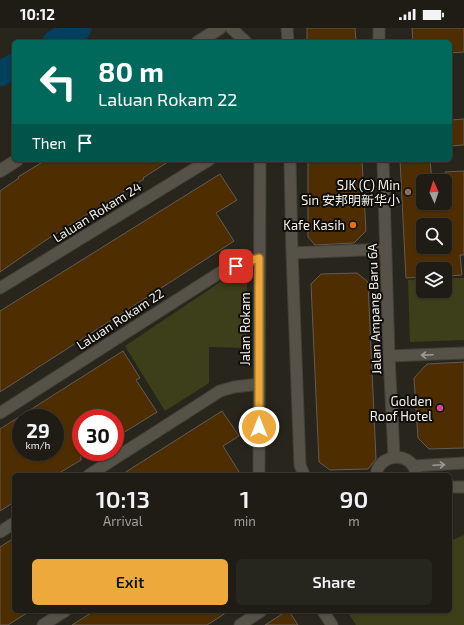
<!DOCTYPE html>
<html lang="en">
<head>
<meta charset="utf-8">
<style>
	body { margin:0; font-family:"Exo 2","Noto Sans SC",sans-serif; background:#26251e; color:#f1f3f6; height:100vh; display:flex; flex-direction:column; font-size:15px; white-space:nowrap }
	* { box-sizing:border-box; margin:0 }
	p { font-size:13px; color:#a1a1a0 }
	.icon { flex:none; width:22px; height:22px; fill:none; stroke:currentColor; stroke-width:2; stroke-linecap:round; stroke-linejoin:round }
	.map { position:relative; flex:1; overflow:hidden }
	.side { position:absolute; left:12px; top:445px; width:440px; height:140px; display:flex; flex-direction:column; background:#1e1c15; border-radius:6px; box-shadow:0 1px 3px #0004,0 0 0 1px #3c3a34 }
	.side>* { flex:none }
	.guide { position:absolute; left:12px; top:12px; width:440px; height:122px; border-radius:6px; box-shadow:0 1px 3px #0004,0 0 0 1px #3c3a34; background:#00695c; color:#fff; overflow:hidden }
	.needle { width:26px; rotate:357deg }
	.buttons { position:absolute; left:416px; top:146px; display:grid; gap:8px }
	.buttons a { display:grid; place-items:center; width:36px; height:36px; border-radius:6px; background:#1e1c15; box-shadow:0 1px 3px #0004,0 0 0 1px #3c3a34; font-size:20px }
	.speed { position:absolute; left:12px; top:381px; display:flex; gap:8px; font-size:20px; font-weight:700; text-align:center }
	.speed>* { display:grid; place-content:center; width:52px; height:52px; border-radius:50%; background:#1e1c15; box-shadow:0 1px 3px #0004,0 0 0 1px #3c3a34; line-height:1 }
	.speed small { font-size:10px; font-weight:400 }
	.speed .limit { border:6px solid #d22; background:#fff; color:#111 }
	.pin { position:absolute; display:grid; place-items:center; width:34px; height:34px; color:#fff; margin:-17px; border-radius:8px; box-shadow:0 2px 6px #0006 }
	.me { position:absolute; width:44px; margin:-22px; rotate:0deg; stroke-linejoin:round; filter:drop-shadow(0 0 3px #0008) }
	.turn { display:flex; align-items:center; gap:14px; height:84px; padding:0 20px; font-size:18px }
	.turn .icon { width:52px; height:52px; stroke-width:2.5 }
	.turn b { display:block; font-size:28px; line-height:34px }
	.then { display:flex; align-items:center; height:38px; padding:0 20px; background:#0003; gap:8px; font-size:15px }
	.eta { display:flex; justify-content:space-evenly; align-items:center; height:68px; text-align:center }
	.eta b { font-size:24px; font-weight:600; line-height:28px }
	.primary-button { display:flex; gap:8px; margin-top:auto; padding:8px 20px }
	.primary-button a { flex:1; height:46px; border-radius:6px; background:#eda93b; color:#111; font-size:16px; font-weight:600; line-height:46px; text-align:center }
	.primary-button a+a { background:#26251e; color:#f1f3f6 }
	.status { display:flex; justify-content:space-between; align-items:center; height:28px; padding:0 20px; background:#1e1c15; direction:ltr }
	.status svg { height:11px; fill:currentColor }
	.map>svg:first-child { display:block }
	.green { fill:#3c3f1a }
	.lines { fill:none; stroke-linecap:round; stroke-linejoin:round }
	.river { stroke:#00405c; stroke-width:25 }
	.building { fill:#4e2e00; stroke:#635b53; fill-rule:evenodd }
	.minor-casing { stroke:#434039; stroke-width:13 }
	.secondary-casing { stroke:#434039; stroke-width:14 }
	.minor { stroke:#565248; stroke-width:11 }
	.secondary { stroke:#565248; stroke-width:12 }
	.oneway { stroke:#9d9a92 }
	.route-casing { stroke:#9a6e26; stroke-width:10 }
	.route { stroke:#eda93b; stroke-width:7 }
	.education-dot { fill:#8d6e63; stroke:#100e0a; stroke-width:1.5 }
	.food-dot { fill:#e8710a; stroke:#100e0a; stroke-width:1.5 }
	.hotel-dot { fill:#d1479c; stroke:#100e0a; stroke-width:1.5 }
	.labels { text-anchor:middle; stroke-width:4; stroke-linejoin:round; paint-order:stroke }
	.poi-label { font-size:13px; fill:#f4f2ec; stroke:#100e0a; text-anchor:end }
	.street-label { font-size:13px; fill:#f4f2ec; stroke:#100e0a }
</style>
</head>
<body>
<div class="status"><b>10:12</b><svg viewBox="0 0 49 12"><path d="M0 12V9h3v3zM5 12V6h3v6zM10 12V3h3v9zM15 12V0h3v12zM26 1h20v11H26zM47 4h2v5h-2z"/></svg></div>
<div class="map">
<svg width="464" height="597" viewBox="0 0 464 597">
	<rect width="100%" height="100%" fill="#28251c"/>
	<path class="green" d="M 445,250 L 464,250 L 464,312 L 410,314 L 408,252 L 423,251 L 423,263 L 445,263 Z
		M 222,253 L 247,255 L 247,320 L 209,319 L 209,355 L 165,383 L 125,318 Z
		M 464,507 L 464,597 L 356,597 L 347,583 L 450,583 L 450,513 Z"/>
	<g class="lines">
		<path class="river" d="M 55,14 L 79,0
			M 0,46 L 14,38"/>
	</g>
	<path class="building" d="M 307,0 L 355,0 L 356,14 L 307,14 Z
		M 412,0 L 464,0 L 464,24 L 450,25 L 450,14 L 413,14 Z
		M 464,91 L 464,117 L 450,118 L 450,92 Z
		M 46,132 L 171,132 L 143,150 L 144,151 L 46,212 L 0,244 L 0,163 L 19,150 L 18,149 Z
		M 308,132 L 362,132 L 366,203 L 354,215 L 315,217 L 308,209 Z
		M 400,132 L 430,132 L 432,153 L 423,153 L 423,175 L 445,175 L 445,144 L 464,143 L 464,227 L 460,227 L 462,247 L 445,248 L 445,241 L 423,241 L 423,249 L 406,250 ZM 423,197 L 445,197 L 445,219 L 423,219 Z
		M 220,146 L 237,172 L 216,185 L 234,213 L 0,364 L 0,283 Z
		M 357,245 L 368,254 L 376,431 L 368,441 L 330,442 L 319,434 L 311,256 L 321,246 Z
		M 123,323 L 140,350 L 136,352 L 157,384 L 115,410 L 115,390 L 81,390 L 81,432 L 56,447 L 14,447 L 14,474 L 0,483 L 0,401 ZM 21,390 L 55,390 L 55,424 L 21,424 Z
		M 464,334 L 464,420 L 429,421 L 418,410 L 414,350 L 427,336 Z
		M 222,383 L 239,408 L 223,418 L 241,447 L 121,447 Z
		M 14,510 L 14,583 L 30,583 L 8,597 L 0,597 L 0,519 Z
		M 94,583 L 229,583 L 207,597 L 72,597 Z
		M 287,583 L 289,583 L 298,597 L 265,597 Z"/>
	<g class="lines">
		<defs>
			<path id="minor" d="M 231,0 L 246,14
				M 287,0 L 288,14
				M 379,0 L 379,14
				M 290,132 L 292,225 L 300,437 L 304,447
				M 383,132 L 389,328 L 394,428
				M 292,225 L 386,221
				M 0,260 L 209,132
				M 389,328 L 464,325
				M 0,385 L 224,242 L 259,230
				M 413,438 L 464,435
				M 89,447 L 220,363 L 234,359 L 259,356
				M 259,447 L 260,132
				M 376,447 C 379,424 414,423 416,447
				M 450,459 L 464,459
				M 0,504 L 14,495
				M 323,583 L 332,597
				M 43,597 L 65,583
				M 240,597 L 261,583"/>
			<path id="secondary" d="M 198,14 L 220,0
				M 0,143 L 17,132"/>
		</defs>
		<use href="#minor" class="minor-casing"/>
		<use href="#secondary" class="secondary-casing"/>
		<use href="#minor" class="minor"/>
		<use href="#secondary" class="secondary"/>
	</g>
	<defs><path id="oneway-shaft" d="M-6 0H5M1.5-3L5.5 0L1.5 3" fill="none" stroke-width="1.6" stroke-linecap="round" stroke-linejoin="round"/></defs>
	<g class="oneway">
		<use href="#oneway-shaft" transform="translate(427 327) rotate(178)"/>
		<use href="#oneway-shaft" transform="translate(439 437) rotate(-3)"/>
	</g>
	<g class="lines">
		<defs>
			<path id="route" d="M 236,238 L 259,230 L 259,399"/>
		</defs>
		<use href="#route" class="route-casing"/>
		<use href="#route" class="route"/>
	</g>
	<circle class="education-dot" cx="408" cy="164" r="4"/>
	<circle class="food-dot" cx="353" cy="197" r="4"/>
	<circle class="hotel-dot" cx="440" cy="380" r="4"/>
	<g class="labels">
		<g class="poi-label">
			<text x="400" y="162">SJK (C) Min<tspan x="400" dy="15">Sin 安邦明新华小</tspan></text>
			<text x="345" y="202">Kafe Kasih</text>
			<text x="432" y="378">Golden<tspan x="432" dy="15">Roof Hotel</tspan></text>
		</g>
		<g class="street-label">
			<text transform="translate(97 184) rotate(-32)" y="5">Laluan Rokam 24</text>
			<text transform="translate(374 281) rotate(-92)" y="5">Jalan Ampang Baru 6A</text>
			<text transform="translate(120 291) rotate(-33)" y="5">Laluan Rokam 22</text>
			<text transform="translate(245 301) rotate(-90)" y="5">Jalan Rokam</text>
		</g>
	</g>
</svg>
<div class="buttons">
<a><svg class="needle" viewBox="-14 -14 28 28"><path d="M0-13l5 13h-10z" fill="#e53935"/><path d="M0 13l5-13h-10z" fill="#a1a1a0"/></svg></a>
<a><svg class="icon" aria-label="search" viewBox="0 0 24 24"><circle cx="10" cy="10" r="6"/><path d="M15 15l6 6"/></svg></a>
<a><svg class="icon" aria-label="layers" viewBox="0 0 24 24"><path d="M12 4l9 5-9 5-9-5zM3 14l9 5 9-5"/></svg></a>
</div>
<div class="speed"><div>29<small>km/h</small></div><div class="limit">30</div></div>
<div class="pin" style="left:236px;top:238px;background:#d93025"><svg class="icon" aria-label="arrive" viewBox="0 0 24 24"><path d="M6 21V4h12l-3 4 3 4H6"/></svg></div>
<svg class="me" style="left:259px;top:399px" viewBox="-20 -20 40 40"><circle r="17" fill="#eda93b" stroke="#fff" stroke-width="3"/><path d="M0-11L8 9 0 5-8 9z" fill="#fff"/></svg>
<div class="guide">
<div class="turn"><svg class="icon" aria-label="left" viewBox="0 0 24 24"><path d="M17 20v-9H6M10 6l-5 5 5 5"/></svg><div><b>80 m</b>Laluan Rokam 22</div></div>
<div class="then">Then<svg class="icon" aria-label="arrive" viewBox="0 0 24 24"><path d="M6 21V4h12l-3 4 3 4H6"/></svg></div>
</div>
<section class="side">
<div class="eta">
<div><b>10:13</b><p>Arrival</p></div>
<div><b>1</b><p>min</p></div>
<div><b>90</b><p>m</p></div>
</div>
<div class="primary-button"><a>Exit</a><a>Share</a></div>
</section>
</div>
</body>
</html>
